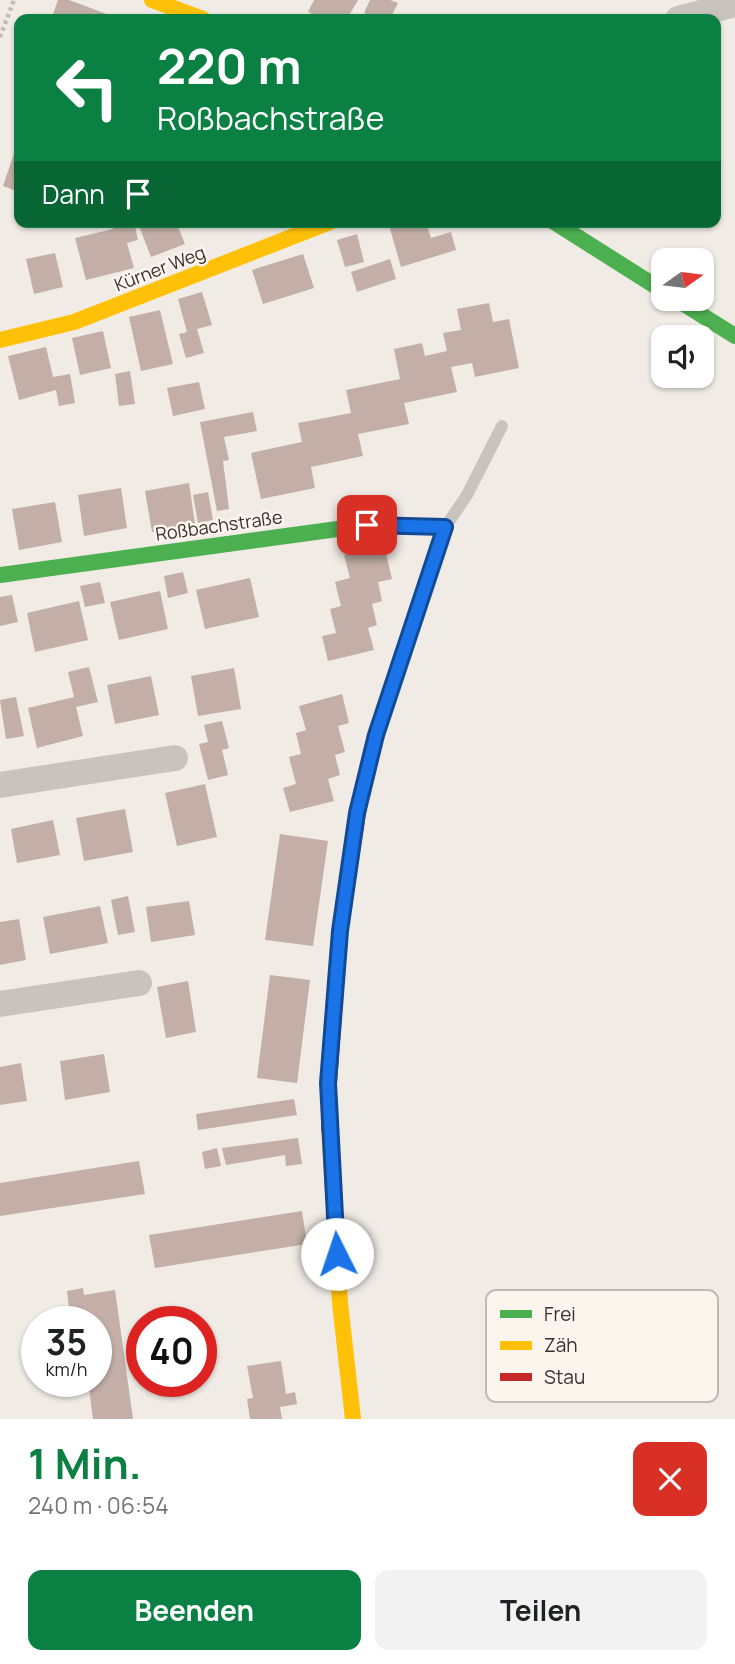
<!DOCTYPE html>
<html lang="de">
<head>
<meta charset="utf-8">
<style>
	body { margin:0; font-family:Manrope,sans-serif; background:#f2f2f2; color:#202124; height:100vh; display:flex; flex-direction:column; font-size:26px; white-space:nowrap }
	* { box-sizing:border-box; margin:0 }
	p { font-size:23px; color:#757577 }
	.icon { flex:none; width:38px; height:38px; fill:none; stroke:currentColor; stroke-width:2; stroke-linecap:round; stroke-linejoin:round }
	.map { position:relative; height:1419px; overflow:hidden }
	.panel { display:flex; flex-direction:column; background:#fff; flex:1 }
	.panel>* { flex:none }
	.guide { position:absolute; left:14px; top:14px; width:707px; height:214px; border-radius:14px; box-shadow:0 2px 5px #0004; background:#0b8043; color:#fff; overflow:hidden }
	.needle { width:46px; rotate:76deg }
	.tools { position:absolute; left:651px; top:248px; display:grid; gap:14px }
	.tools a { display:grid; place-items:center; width:63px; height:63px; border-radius:14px; background:#fff; box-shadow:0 2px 5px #0004; font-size:35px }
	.speed { position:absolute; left:21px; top:1306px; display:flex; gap:14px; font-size:35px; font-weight:700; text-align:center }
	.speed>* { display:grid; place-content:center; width:91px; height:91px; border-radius:50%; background:#fff; box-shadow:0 2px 5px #0004; line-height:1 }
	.speed small { font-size:18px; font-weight:400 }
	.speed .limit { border:10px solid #d22; background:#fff; color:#111 }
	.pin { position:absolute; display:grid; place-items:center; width:60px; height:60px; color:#fff; margin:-30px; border-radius:14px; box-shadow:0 4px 10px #0006 }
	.me { position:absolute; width:77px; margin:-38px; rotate:356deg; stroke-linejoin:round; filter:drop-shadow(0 0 5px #0008) }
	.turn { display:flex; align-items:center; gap:24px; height:147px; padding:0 28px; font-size:32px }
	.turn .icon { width:91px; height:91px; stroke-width:2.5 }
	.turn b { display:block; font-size:49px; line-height:60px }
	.then { display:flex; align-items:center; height:66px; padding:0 28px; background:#0003; gap:14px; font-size:26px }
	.round { display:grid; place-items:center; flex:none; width:74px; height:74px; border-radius:14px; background:#f2f2f2 }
	.head { display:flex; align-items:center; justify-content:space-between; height:119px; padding:0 28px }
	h1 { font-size:42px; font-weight:700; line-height:52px; color:#0b8043 }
	.cta { display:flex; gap:14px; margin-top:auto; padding:14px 28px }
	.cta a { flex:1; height:80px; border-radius:14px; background:#0b8043; color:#fff; font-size:28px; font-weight:700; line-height:80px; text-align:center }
	.cta a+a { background:#f2f2f2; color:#202124 }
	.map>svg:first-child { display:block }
	.building { fill:#c3afa7 }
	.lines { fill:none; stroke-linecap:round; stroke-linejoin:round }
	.path { stroke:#c2bbb6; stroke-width:4.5; stroke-dasharray:3.5 3.5; stroke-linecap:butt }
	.lane { stroke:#c9c3be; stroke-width:12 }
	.street { stroke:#c9c3be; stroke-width:26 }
	.fast { stroke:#4caf50; stroke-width:16 }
	.slow { stroke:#ffc107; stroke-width:16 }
	.jam { stroke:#c62828; stroke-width:16 }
	.route-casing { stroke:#114b97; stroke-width:18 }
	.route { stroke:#1a73e8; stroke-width:12 }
	.labels { text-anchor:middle; stroke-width:5; stroke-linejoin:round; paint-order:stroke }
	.street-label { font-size:18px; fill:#3b302b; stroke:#fbf5ee }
	.key { fill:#fbf5ee; stroke:#c1bab4; stroke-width:2 }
	.key-label { font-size:19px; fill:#3b302b }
</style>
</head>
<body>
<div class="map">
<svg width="735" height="1419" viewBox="0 0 735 1419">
	<rect width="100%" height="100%" fill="#f0ebe5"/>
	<path class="building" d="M 58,0 L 69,0 L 115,17 L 114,19 L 51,19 Z
		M 314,0 L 358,0 L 347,19 L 322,19 L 308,12 Z
		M 370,0 L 390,0 L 398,3 L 390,19 L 378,19 L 364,13 Z
		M 19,139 L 19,192 L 3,186 Z
		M 112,222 L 134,222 L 138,240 L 127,243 L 134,268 L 86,280 L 75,238 L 113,229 Z
		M 148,222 L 176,222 L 185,244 L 151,257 L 139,226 Z
		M 388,222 L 426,222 L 431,238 L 451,232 L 456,250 L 401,267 Z
		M 357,234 L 364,262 L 345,267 L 337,240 Z
		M 55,253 L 63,287 L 34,294 L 26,259 Z
		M 303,254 L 314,288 L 263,304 L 252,270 Z
		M 390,259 L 396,279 L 357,292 L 351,272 Z
		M 202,292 L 212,325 L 197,329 L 204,353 L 186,358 L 179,334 L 187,332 L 178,299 Z
		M 489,303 L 493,322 L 509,319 L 519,368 L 475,377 L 472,363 L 451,367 L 457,392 L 404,403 L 409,424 L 358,434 L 363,456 L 311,467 L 315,488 L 261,499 L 251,453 L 302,442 L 298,423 L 351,413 L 346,390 L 400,379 L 394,349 L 422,343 L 425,356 L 447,351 L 443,333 L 461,330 L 457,309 Z
		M 160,310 L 173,364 L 141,371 L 129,317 Z
		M 103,331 L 111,368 L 80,375 L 72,338 Z
		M 46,347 L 53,377 L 70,374 L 75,403 L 59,406 L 56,390 L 19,400 L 8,356 Z
		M 130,371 L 135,404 L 119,406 L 115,374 Z
		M 199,382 L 205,409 L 173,416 L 167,388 Z
		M 253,412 L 257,431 L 224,437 L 229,460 L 223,461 L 229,509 L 217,511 L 200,422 Z
		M 189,483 L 195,524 L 152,532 L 145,491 Z
		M 121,488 L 127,528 L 84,536 L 78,495 Z
		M 208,492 L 213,520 L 198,523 L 193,495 Z
		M 55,502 L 62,542 L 19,550 L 12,509 Z
		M 384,545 L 392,579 L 378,582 L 382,601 L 372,604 L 377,625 L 368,628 L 374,650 L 328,661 L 322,636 L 336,633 L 330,609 L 341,606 L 335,582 L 350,578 L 344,555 Z
		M 183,572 L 188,593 L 168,598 L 164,576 Z
		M 250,578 L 259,617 L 205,629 L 196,590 Z
		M 100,582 L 105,603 L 85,607 L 80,586 Z
		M 160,591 L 168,629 L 119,640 L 110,602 Z
		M 12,595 L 18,622 L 0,626 L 0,597 Z
		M 79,601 L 88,640 L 35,652 L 27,613 Z
		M 89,667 L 98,702 L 76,707 L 83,736 L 37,748 L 28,708 L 74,697 L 68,672 Z
		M 234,668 L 241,709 L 198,716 L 191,676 Z
		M 151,676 L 159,715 L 115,724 L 107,685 Z
		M 342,694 L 349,723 L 338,726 L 345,752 L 335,755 L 340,775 L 328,779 L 334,801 L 290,812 L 283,788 L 296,784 L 289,757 L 301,754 L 296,733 L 306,730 L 299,706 Z
		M 16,697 L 24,736 L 6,739 L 0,700 Z
		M 222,721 L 229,748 L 222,750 L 228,775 L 208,780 L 199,744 L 208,742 L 204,725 Z
		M 205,784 L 217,837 L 177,846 L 165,793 Z
		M 125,809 L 133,852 L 84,861 L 76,818 Z
		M 53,820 L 60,855 L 17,863 L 11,829 Z
		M 280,834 L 328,841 L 313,946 L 265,940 Z
		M 128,896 L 135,932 L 118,935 L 111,900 Z
		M 189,901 L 195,935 L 151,942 L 146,907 Z
		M 100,906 L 108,943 L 50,954 L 43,917 Z
		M 19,919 L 26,960 L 0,965 L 0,922 Z
		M 270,975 L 310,980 L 297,1083 L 257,1078 Z
		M 188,981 L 196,1032 L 166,1038 L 157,987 Z
		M 104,1054 L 110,1092 L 65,1100 L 60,1061 Z
		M 21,1063 L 27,1101 L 0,1105 L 0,1067 Z
		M 294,1099 L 297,1115 L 198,1130 L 196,1114 Z
		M 298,1138 L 302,1164 L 286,1166 L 285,1155 L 226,1165 L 222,1148 Z
		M 217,1148 L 221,1166 L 205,1169 L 202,1152 Z
		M 139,1161 L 145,1194 L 0,1216 L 0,1183 Z
		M 302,1211 L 307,1244 L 155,1268 L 149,1235 Z
		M 83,1288 L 84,1295 L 115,1290 L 133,1419 L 93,1419 L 88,1381 L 96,1381 L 96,1321 L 79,1321 L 79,1316 L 70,1317 L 67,1291 Z
		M 281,1361 L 286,1394 L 295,1392 L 297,1404 L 280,1407 L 282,1419 L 250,1419 L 247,1399 L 253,1398 L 247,1366 Z"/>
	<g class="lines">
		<path class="path" d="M 0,37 L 14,0"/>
		<path class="lane" d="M 446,526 L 467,495 L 502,426"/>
		<path class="street" d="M 678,19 L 735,4
			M 0,785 L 175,758
			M 0,1004 L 139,983"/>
		<path class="fast" d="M 554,222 L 663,291
			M 676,299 L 735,336
			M 0,575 L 367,525 L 445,527 L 376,735 L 359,806"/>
		<path class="slow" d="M 152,0 L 203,19
			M 0,340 L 74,322 L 330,222
			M 329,1128 L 340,1303 L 353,1419"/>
		<path class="jam" d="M 329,1128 L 329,1083 L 340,931 L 359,806"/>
	</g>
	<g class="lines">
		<defs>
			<path id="route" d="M 337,1254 L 328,1083 L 340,931 L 357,813 L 376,735 L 445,527 L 367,525"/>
		</defs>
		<use href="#route" class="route-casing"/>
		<use href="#route" class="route"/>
	</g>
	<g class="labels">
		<g class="street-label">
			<text transform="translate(160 269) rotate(-21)" y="6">Kürner Weg</text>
			<text transform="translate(219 526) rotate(-8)" y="6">Roßbachstraße</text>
		</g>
	</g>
	<rect x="486" y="1290" width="232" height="112" rx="10" class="key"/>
	<rect x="500" y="1310" width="32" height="8" fill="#4caf50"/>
	<rect x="500" y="1341" width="32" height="9" fill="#ffc107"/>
	<rect x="500" y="1373" width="32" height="8" fill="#c62828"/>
	<g class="key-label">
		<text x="544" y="1321">Frei</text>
		<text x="544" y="1352">Zäh</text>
		<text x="544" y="1384">Stau</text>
	</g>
</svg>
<div class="tools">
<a><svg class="needle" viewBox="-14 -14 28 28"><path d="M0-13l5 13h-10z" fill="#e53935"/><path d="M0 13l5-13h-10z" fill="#757577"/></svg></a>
<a><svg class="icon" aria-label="sound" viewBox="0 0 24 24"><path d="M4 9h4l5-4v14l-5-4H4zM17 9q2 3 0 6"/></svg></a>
</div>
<div class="speed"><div>35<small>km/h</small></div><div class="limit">40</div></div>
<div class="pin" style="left:367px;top:525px;background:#d93025"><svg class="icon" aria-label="arrive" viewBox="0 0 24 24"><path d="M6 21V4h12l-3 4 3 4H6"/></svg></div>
<svg class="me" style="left:337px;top:1254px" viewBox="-20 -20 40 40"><circle r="19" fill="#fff"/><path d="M0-13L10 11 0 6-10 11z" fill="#1a73e8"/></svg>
<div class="guide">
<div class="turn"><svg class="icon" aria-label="left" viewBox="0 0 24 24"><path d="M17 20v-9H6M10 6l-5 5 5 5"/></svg><div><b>220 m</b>Roßbachstraße</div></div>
<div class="then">Dann<svg class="icon" aria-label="arrive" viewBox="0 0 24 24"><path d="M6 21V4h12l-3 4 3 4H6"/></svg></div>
</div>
</div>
<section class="panel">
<div class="head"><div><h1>1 Min.</h1><p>240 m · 06:54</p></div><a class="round" style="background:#d93025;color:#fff"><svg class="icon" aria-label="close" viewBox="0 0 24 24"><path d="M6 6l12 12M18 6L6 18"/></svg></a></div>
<div class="cta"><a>Beenden</a><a>Teilen</a></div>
</section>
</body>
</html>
